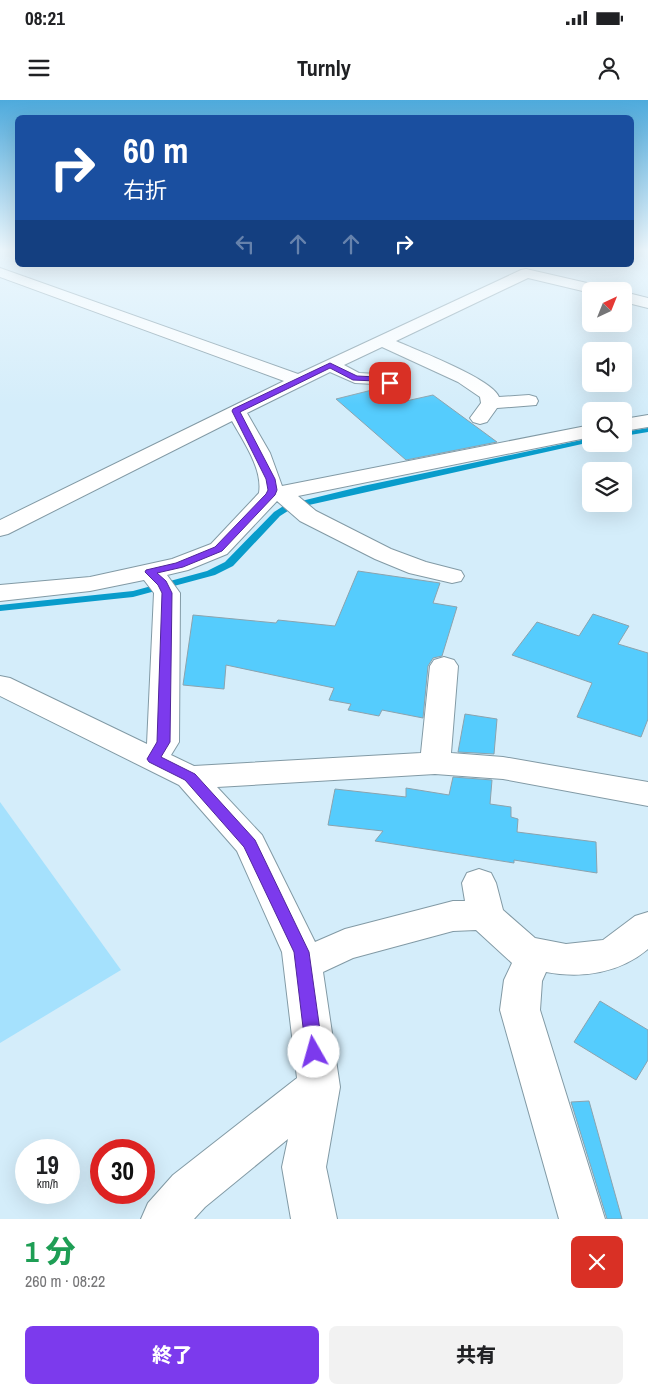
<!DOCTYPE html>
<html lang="ja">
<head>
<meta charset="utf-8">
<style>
	body { margin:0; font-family:"Archivo Narrow","Noto Sans JP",sans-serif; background:#f2f2f2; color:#202124; height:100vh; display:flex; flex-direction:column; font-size:19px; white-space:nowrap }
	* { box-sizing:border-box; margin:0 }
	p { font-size:16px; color:#757577 }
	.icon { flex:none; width:28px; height:28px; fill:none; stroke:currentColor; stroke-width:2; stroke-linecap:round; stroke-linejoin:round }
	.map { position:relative; height:1119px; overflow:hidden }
	.side { display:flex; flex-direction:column; background:#fff; flex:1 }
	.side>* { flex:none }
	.guide { position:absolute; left:15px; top:15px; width:619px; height:152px; border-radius:8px; box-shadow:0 5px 20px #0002; background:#1a4fa0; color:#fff; overflow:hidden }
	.needle { width:32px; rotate:43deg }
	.tools { position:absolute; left:582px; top:182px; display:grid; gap:10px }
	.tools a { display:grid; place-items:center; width:50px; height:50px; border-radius:8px; background:#fff; box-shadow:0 5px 20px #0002; font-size:25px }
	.speed { position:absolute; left:15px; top:1039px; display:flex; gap:10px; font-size:25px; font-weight:700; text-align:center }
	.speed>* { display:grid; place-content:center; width:65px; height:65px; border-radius:50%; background:#fff; box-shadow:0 5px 20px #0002; line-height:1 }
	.speed small { font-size:12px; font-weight:400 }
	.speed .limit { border:8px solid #d22; background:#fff; color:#111 }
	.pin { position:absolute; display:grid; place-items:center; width:42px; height:42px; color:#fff; margin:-21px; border-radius:10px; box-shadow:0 2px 8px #0006 }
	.me { position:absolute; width:55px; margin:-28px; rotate:353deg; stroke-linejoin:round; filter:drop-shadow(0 0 4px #0008) }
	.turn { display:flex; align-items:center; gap:18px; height:105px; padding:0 25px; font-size:22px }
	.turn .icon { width:65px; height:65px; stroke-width:2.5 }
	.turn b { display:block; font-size:35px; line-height:42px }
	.lanes { display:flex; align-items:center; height:48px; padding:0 25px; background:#0003; justify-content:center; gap:25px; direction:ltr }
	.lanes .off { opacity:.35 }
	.round { display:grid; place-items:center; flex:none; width:52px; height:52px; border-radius:8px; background:#f2f2f2 }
	.summary { display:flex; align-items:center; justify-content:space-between; height:85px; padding:0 25px }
	h1 { font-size:30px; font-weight:800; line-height:38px; color:#1e9e55 }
	.primary-button { display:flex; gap:10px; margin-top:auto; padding:10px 25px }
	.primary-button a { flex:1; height:58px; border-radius:8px; background:#7c3aed; color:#fff; font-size:20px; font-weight:800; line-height:58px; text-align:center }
	.primary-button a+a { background:#f2f2f2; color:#202124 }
	.status { display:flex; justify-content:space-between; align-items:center; height:35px; padding:0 25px; background:#fff; direction:ltr }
	.status svg { height:14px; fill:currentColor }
	header { display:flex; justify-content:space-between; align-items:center; height:65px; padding:0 25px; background:#fff; font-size:22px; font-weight:800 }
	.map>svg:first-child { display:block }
	.green { fill:#a5e1fd }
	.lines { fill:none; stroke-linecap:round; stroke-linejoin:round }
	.stream { fill:#089ccb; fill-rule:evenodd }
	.building { fill:#55ccfd; stroke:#8ba3ae }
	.minor-casing { stroke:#829aa5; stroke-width:2 }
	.minor { fill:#fff; fill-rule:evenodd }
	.route { fill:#7c3aed; stroke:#51269a }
</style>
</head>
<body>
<div class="status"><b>08:21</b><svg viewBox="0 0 49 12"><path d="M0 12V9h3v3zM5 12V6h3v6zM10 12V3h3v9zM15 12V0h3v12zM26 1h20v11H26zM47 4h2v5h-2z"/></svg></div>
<header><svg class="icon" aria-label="menu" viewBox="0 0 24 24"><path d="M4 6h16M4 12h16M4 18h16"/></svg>Turnly<svg class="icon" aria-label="person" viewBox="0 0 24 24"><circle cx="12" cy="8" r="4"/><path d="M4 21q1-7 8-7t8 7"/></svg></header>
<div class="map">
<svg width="648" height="1119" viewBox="0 0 648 1119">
	<rect width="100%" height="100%" fill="#d4edfa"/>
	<path class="green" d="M 0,702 L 121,870 L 0,943 Z"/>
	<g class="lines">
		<path class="stream" d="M 648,328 L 648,332 L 624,336 L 624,332 Z
			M 591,338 L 591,342 L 291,409 L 280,416 L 233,466 L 215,475 L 133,497 L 0,511 L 0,505 L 133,491 L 207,471 L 225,462 L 274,412 L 285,405 L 363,386 Z"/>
	</g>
	<path class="building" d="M 380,288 L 392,292 L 406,301 L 433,295 L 497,342 L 406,360 L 336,299 Z
		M 358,471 L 440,483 L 433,503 L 457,507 L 442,556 L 433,558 L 428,566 L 423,618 L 382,610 L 379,616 L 348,610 L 351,604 L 329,600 L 334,588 L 226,565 L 224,589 L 183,585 L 193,515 L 276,523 L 278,520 L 335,526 Z
		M 593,514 L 629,526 L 618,544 L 648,553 L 648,619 L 641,637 L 577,617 L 592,583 L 512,555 L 537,522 L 579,536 Z
		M 465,614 L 497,619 L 494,654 L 458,652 Z
		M 453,677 L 492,680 L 490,704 L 511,707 L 511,717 L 518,719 L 517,732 L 596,742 L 597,773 L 514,760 L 514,763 L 375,741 L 383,731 L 328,725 L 335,689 L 406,697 L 406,688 L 449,695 Z
		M 600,901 L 648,930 L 648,960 L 636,980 L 574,942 Z
		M 589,1001 L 622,1119 L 607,1119 L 571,1002 Z"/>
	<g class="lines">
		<defs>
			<path id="minor" d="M 0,168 L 298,274 L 521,170 L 526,169 L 600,186 L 605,188 L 608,191 L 591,191 L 591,193 L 528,178 L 396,241 C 416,250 493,279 499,297 L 529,295 L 536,297 L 538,301 L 536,305 L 497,308 L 487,322 L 480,324 L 473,322 L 470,318 L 481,303 L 480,297 L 458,282 L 382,247 L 344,265 L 359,273 L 377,274 L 406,282 L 408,286 L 406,290 L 399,292 L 375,284 L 355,283 L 330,272 L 247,313 L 270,353 L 282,386 L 591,325 L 591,337 L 298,396 L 316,411 L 391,449 L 426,462 L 461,471 L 464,476 L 461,481 L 452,483 L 409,473 L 375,459 L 300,421 L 277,401 L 227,454 L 188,470 L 167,475 L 180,493 L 179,642 L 171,655 L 194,666 L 421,653 L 430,566 L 434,560 L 444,557 L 454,560 L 458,566 L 451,653 L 503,657 L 648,682 L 648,706 L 503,679 L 435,674 L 217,687 L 262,735 L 315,842 L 345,829 L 453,801 L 465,801 L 462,783 L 467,773 L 479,769 L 491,773 L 496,783 L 503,810 L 535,838 L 566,844 L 603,840 L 635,816 L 648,812 L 648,849 C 620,873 582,879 546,872 L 542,881 L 540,910 L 605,1119 L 559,1119 L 500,910 L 504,880 L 512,863 L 476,830 L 453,831 L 353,858 L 323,872 L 340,987 L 326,1067 L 337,1119 L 291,1119 L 282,1067 L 288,1039 L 205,1107 L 194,1119 L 141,1119 L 148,1103 L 173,1075 L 297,978 L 282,852 L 237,751 L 179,685 L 0,596 L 0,576 L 10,578 L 147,644 L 154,493 L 144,480 L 90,491 L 0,501 L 0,485 L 90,477 L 172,459 L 211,444 L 259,393 C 263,369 243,341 232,321 L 8,434 L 0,436 L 0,420 L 284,281 L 0,177 Z
				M 624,192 L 648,198 L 648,208 L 624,202 Z
				M 648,315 L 648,327 L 624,331 L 624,319 Z"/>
		</defs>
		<use href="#minor" class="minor-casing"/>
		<use href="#minor" class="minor"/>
	</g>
	<linearGradient id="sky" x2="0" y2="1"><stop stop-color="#4eaadc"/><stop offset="0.49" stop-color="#ecf7fd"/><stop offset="1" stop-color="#ecf7fd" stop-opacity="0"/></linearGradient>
	<rect width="648" height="305" fill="url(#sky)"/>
	<path class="route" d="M 330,263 L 357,276 L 377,277 L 394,283 L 390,285 L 376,281 L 353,280 L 330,268 L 240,312 L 275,379 L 277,390 L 275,395 L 222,451 L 183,467 L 157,473 L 166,481 L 172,493 L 170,642 L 161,657 L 195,674 L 255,740 L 309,852 L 323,952 L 320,957 L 314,960 L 309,957 L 306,952 L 294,852 L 244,747 L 185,680 L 149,662 L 147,659 L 157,642 L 162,493 L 158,485 L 145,472 L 146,470 L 176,463 L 215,447 L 266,394 L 268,390 L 266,379 L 232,311 L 233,309 Z"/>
</svg>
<div class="tools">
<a><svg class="needle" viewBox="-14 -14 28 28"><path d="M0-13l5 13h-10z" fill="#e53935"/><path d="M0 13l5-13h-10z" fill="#757577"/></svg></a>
<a><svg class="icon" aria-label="sound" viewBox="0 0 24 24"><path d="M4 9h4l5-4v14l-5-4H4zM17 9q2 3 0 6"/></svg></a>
<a><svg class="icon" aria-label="search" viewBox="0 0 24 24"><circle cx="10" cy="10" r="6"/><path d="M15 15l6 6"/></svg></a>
<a><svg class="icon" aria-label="layers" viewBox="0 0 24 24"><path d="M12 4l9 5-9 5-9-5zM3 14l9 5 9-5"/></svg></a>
</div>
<div class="speed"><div>19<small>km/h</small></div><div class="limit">30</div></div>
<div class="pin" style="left:390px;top:283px;background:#d93025"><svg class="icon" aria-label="arrive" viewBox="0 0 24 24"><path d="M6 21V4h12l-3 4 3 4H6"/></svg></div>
<svg class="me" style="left:314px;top:952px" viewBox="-20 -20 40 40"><circle r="19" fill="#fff"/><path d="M0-13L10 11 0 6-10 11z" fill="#7c3aed"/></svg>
<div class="guide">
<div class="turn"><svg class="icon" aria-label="right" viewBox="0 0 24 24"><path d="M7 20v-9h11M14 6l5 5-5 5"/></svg><div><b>60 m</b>右折</div></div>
<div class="lanes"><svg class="icon off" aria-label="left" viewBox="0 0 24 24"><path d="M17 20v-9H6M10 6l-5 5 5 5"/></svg><svg class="icon off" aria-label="ahead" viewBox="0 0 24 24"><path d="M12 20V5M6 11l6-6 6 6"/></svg><svg class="icon off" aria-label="ahead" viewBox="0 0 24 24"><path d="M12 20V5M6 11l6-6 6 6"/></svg><svg class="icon" aria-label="right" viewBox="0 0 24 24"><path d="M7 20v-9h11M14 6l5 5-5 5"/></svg></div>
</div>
</div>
<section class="side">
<div class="summary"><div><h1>1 分</h1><p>260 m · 08:22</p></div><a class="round" style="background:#d93025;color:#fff"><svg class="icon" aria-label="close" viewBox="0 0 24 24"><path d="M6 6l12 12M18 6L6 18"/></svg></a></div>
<div class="primary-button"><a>終了</a><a>共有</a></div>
</section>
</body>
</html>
